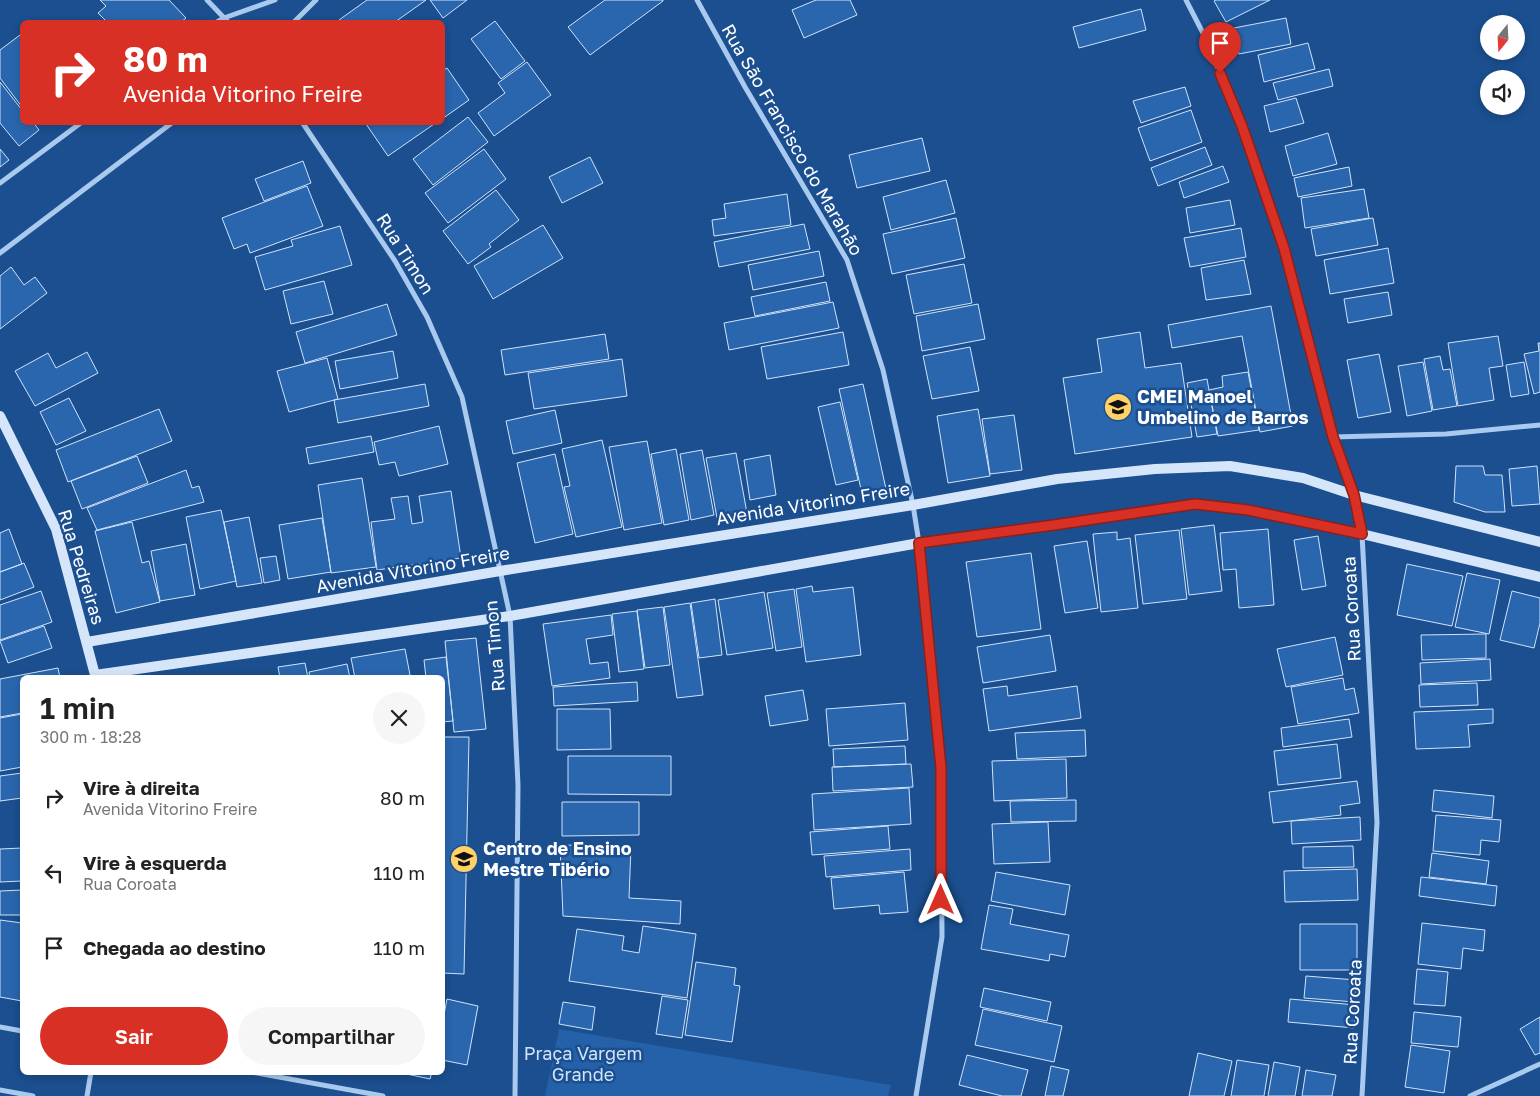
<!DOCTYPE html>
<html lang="pt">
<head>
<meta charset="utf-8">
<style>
	body { margin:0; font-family:"Golos Text",sans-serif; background:#f6f6f6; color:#222; height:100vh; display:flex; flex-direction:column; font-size:19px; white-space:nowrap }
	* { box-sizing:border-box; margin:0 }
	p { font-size:16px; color:#767676 }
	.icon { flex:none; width:28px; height:28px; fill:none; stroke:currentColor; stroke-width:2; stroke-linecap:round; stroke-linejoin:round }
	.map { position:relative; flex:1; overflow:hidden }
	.details { position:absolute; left:20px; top:675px; width:425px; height:400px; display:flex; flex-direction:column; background:#fff; border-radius:8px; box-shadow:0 2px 8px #0003 }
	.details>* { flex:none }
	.top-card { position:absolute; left:20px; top:20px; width:425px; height:105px; border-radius:8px; box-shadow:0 2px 8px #0003; background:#d93025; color:#fff; overflow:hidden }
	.needle { width:32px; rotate:198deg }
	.fabs { position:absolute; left:1480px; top:15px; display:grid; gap:10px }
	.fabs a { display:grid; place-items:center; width:45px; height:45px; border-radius:50%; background:#fff; box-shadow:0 2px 8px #0003; font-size:25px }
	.pin { position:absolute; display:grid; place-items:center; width:42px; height:42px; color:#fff; margin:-51px -21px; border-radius:50% 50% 50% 0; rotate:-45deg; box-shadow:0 0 5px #0007 }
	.pin .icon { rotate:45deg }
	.me { position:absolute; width:55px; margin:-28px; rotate:0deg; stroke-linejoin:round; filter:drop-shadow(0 0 4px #0008) }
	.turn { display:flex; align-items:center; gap:18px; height:105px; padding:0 20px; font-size:22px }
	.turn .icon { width:65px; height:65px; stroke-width:2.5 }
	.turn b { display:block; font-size:35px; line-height:42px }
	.round { display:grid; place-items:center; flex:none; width:52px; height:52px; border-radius:26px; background:#f6f6f6 }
	.summary { display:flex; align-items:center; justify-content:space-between; height:85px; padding:0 20px }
	h1 { font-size:30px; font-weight:600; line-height:38px }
	.button { display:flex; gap:10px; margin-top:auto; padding:10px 20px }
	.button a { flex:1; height:58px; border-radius:30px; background:#d93025; color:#fff; font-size:20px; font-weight:600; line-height:58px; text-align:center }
	.button a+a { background:#f6f6f6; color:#222 }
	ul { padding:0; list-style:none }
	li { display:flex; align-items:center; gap:15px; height:75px; padding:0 20px }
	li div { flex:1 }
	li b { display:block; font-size:19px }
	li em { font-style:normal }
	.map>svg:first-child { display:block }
	.green { fill:#2461a8 }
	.building { fill:#2a66ad; stroke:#cfe3fa }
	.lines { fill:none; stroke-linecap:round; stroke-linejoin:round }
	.street { stroke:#a9c9ee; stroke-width:5 }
	.secondary { stroke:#d6e6fa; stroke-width:10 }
	.route-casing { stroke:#8d1f18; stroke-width:12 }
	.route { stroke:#d93025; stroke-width:9 }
	.labels { text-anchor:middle; stroke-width:5; stroke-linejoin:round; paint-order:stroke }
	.street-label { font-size:18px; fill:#fff; stroke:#1b4f8f }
	.poi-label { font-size:18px; font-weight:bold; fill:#fff; stroke:#1b4f8f; text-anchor:start }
	.park-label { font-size:18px; fill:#cfe3fa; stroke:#1b4f8f }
</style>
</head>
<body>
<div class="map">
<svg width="1540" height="1096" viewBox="0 0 1540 1096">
	<rect width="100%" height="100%" fill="#1b4f8f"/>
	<path class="green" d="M 559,1029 L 891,1085 L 888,1096 L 545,1096 Z"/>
	<path class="building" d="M 100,0 L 169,0 L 186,18 L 181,22 L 107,22 L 98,13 L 106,6 Z
		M 367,0 L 426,0 L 395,22 L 341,22 L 339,20 Z
		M 430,0 L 467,0 L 443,18 Z
		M 605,0 L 663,0 L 663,1 L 590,55 L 568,27 Z
		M 816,0 L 850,0 L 857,15 L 804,38 L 792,10 Z
		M 1216,0 L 1270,0 L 1226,22 L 1214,1 Z
		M 1141,9 L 1146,30 L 1079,48 L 1073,27 Z
		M 1286,18 L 1291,44 L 1239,54 L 1234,28 Z
		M 495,21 L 525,61 L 501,79 L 471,39 Z
		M 20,35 L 22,38 L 22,107 L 0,78 L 0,50 Z
		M 1308,43 L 1315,69 L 1264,82 L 1258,55 Z
		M 527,62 L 551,95 L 494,136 L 478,113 L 505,93 L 498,83 Z
		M 447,68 L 469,100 L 442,119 L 442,71 Z
		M 1329,69 L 1333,86 L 1278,100 L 1273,83 Z
		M 0,82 L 22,110 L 22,122 L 33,122 L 39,130 L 19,146 L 0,123 Z
		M 1185,87 L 1191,106 L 1141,123 L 1133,101 Z
		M 1296,98 L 1304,123 L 1270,132 L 1264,106 Z
		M 1191,110 L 1202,142 L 1150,161 L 1138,128 Z
		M 468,117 L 488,142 L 433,185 L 413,159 Z
		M 367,122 L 437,122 L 388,156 L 366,124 Z
		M 1328,133 L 1337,164 L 1293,176 L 1285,146 Z
		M 922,138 L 930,171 L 857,188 L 849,155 Z
		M 1205,147 L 1212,165 L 1158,186 L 1151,168 Z
		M 0,149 L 9,160 L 0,167 Z
		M 484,149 L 506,179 L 448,223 L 425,193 Z
		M 590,157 L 603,183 L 562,203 L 549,177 Z
		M 303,161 L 311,183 L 264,201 L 255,179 Z
		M 1223,166 L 1229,182 L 1184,198 L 1179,182 Z
		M 1349,167 L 1352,186 L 1298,197 L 1294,178 Z
		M 946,180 L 955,213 L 891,230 L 883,197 Z
		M 307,186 L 323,226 L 250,253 L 247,244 L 234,249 L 222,218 Z
		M 1364,189 L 1369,218 L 1305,228 L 1301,198 Z
		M 496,190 L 519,220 L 489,244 L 491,247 L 468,264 L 443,231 Z
		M 787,194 L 791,225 L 714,236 L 712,220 L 726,218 L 724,204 Z
		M 1230,200 L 1235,225 L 1190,233 L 1186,208 Z
		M 956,218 L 965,258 L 892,274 L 883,234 Z
		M 1373,218 L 1378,245 L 1316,256 L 1311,229 Z
		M 804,224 L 810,249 L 719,267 L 714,242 Z
		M 543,225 L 563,258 L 493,299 L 474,266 Z
		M 340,226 L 352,265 L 265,290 L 255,257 L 293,246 L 291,240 Z
		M 1241,228 L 1246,257 L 1190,267 L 1184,238 Z
		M 1388,248 L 1394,283 L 1330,294 L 1324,260 Z
		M 819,251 L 824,276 L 753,290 L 748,265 Z
		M 1244,260 L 1251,294 L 1206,300 L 1201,268 Z
		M 964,264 L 972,303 L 914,314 L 906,275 Z
		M 11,267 L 24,285 L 35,277 L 47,293 L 0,329 L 0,276 Z
		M 324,281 L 333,314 L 291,324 L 283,291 Z
		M 826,282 L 830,301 L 755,316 L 751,297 Z
		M 1388,292 L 1392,315 L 1348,323 L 1344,299 Z
		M 833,302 L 839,328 L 729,350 L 724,323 Z
		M 387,304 L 397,335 L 305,363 L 296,332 Z
		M 978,304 L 985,339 L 922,351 L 916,316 Z
		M 1271,306 L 1293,426 L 1260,432 L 1242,336 L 1172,348 L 1168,325 Z
		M 843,332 L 849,365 L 767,379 L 761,347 Z
		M 1140,332 L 1145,368 L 1181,363 L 1192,437 L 1075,454 L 1063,378 L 1102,372 L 1097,339 Z
		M 605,334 L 609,359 L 505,375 L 501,350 Z
		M 1498,336 L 1503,366 L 1489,368 L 1494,400 L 1458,406 L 1448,343 Z
		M 1538,343 L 1540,343 L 1540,392 L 1534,394 L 1524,354 L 1539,351 Z
		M 970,347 L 979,391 L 932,399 L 923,356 Z
		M 393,351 L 398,378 L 340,389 L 335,361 Z
		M 87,352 L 98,373 L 35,406 L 15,371 L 48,353 L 56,368 Z
		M 1379,354 L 1391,412 L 1358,418 L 1347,360 Z
		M 1440,356 L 1443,370 L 1450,369 L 1457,406 L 1433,410 L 1424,359 Z
		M 327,358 L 338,399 L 289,412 L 277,371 Z
		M 622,359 L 627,396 L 534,409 L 528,373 Z
		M 1423,362 L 1432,411 L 1407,416 L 1398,366 Z
		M 1524,362 L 1529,394 L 1511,397 L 1506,365 Z
		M 1248,372 L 1259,430 L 1218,436 L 1209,390 L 1223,387 L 1222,376 Z
		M 1207,379 L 1217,434 L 1197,437 L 1187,383 Z
		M 425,384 L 429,406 L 338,423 L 334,400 Z
		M 863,384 L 886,489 L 862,494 L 839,389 Z
		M 69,398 L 86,431 L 56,445 L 40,412 Z
		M 840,402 L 858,480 L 836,485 L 818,407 Z
		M 159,409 L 172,441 L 68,482 L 56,450 Z
		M 978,409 L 990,476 L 948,483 L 937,416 Z
		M 555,410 L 562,443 L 513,454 L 506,421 Z
		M 1014,415 L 1022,470 L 990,474 L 982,419 Z
		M 439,426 L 448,464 L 399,476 L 395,462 L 379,465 L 374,442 Z
		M 371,436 L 374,452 L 309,464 L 306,448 Z
		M 602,440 L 622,527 L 576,537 L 564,487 L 570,486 L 562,449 Z
		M 647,441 L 662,523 L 624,530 L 609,447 Z
		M 676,449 L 689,520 L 664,525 L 651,454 Z
		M 702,450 L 714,515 L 691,520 L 680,454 Z
		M 736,453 L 747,513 L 717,518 L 706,458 Z
		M 555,454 L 573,534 L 535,543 L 517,463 Z
		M 770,455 L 776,495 L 750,500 L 744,460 Z
		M 137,456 L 148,483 L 82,509 L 71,481 Z
		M 1456,466 L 1483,466 L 1485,475 L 1502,475 L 1505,512 L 1485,512 L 1454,502 Z
		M 1537,466 L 1540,504 L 1512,506 L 1509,469 Z
		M 186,470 L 192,488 L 199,486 L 204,502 L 97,530 L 87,508 Z
		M 362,478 L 376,567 L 331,573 L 318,485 Z
		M 451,491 L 461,558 L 377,570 L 371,522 L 395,519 L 391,498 L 408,496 L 412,524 L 423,522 L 419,496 Z
		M 221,510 L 236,581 L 200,589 L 186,517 Z
		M 249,517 L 262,583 L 237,587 L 224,522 Z
		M 322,518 L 331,572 L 288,579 L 279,525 Z
		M 132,522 L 142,563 L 149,561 L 160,602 L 116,613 L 95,531 Z
		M 1214,525 L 1222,591 L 1189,595 L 1181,529 Z
		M 9,529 L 22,564 L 0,572 L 0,533 Z
		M 1268,529 L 1274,605 L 1239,608 L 1236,569 L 1223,570 L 1220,533 Z
		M 1179,530 L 1187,599 L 1143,604 L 1135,535 Z
		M 1117,532 L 1117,540 L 1130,538 L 1138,608 L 1101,612 L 1093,534 Z
		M 1318,536 L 1326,586 L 1302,590 L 1294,540 Z
		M 1087,541 L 1098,608 L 1065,613 L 1054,546 Z
		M 186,544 L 195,595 L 160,601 L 151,551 Z
		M 1031,553 L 1041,629 L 977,637 L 966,562 Z
		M 276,556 L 280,580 L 264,583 L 260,558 Z
		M 24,563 L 34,587 L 0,600 L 0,572 Z
		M 1407,564 L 1463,576 L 1452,626 L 1397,615 Z
		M 1467,573 L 1500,580 L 1489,634 L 1455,627 Z
		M 812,586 L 813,592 L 853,587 L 861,655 L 806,662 L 796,589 Z
		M 794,589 L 802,647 L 776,651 L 767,593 Z
		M 41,591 L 52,622 L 0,640 L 0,605 Z
		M 1512,591 L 1540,598 L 1540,623 L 1534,648 L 1500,640 Z
		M 764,592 L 773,648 L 727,655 L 718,600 Z
		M 715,599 L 722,655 L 699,658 L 691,603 Z
		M 690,603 L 703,695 L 677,698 L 664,607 Z
		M 663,607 L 670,665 L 645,668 L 637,610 Z
		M 637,611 L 644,669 L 619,672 L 612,614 Z
		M 611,615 L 613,635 L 586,639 L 590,664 L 608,662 L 610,678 L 552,686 L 543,624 Z
		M 44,626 L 52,648 L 8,663 L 0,641 Z
		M 1486,634 L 1486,658 L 1422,660 L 1421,635 Z
		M 1050,635 L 1056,671 L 983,683 L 977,647 Z
		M 1335,637 L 1343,675 L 1286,687 L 1277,649 Z
		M 476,638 L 486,729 L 454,732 L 445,641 Z
		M 405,649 L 410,675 L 397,678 L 355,678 L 351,658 Z
		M 446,657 L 453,721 L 442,722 L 442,678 L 426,678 L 424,660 Z
		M 1490,659 L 1491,680 L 1421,684 L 1420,663 Z
		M 305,663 L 308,678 L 280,678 L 278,667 Z
		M 347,664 L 350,678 L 310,678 L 309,672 Z
		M 58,668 L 60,678 L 22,678 L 22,713 L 0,717 L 0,679 Z
		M 1343,678 L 1345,690 L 1354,688 L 1359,713 L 1298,724 L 1291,687 Z
		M 637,682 L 638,701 L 554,706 L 553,687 Z
		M 1477,683 L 1478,705 L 1420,707 L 1419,685 Z
		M 1007,686 L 1008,696 L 1077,686 L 1081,718 L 989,731 L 983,689 Z
		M 803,690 L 808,720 L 770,726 L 765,696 Z
		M 905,703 L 908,740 L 829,746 L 826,709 Z
		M 557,709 L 610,709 L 611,749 L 557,750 Z
		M 1493,709 L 1493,723 L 1468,725 L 1470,747 L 1416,749 L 1414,712 Z
		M 22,714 L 22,767 L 0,771 L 0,718 Z
		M 1349,719 L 1352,737 L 1283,747 L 1281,728 Z
		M 1085,730 L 1086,756 L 1017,759 L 1015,733 Z
		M 442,737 L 469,737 L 464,974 L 442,973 Z
		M 1337,744 L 1341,778 L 1278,785 L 1274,751 Z
		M 905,746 L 906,764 L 834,767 L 833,749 Z
		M 568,756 L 671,756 L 671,795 L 568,794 Z
		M 1066,759 L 1067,798 L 994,801 L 992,761 Z
		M 911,764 L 913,787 L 833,791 L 832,767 Z
		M 22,773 L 22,798 L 0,801 L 0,776 Z
		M 1357,781 L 1360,803 L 1340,806 L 1341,815 L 1273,823 L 1269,792 Z
		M 909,788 L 911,824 L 814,830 L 812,794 Z
		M 1434,790 L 1494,796 L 1492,818 L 1432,811 Z
		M 1076,800 L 1076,821 L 1011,822 L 1010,801 Z
		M 562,802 L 639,802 L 639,835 L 562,836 Z
		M 1436,815 L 1501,820 L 1499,842 L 1481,840 L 1480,855 L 1433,851 Z
		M 1360,817 L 1361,840 L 1292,844 L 1291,821 Z
		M 1048,822 L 1050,862 L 994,864 L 992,824 Z
		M 888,826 L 890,849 L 812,855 L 810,832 Z
		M 560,845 L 631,846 L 629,898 L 681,901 L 680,924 L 563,916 Z
		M 1353,846 L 1354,867 L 1303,868 L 1303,847 Z
		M 22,848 L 22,881 L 0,882 L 0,849 Z
		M 910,849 L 911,870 L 826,877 L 824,856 Z
		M 1432,853 L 1489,861 L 1486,884 L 1429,877 Z
		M 1357,869 L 1358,900 L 1285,902 L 1284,871 Z
		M 904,872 L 908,912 L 880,914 L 879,905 L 834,909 L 831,878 Z
		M 996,872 L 1070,885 L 1065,915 L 991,901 Z
		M 1421,877 L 1497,886 L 1495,906 L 1419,896 Z
		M 22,890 L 22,915 L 0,915 L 0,891 Z
		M 989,905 L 1013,909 L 1010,924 L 1069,935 L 1065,957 L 1050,954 L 1049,961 L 981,949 Z
		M 0,920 L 22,923 L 22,1001 L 0,997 Z
		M 1422,923 L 1485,930 L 1483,951 L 1463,948 L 1461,969 L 1418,964 Z
		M 1300,924 L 1357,924 L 1357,970 L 1300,970 Z
		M 643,926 L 696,934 L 687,998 L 569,981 L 577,929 L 624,936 L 622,950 L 639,953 Z
		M 696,962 L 736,968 L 734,985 L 740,986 L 732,1042 L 685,1035 Z
		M 1417,969 L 1448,972 L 1445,1006 L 1414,1004 Z
		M 1306,976 L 1356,980 L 1355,1002 L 1304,998 Z
		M 984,988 L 1051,1002 L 1047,1021 L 980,1007 Z
		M 662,996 L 688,1000 L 682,1038 L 656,1034 Z
		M 447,999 L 478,1006 L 467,1065 L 442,1060 L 442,1025 Z
		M 1290,999 L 1356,1005 L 1354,1028 L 1288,1022 Z
		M 563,1002 L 595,1007 L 592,1030 L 559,1024 Z
		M 983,1009 L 1062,1026 L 1054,1062 L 975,1045 Z
		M 1414,1012 L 1461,1017 L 1458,1047 L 1411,1043 Z
		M 1540,1017 L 1540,1053 L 1535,1055 L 1520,1029 Z
		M 1411,1045 L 1450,1051 L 1444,1093 L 1405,1087 Z
		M 1198,1053 L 1232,1061 L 1224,1096 L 1189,1096 Z
		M 967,1055 L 1028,1070 L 1021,1096 L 1002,1096 L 959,1085 Z
		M 1237,1060 L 1269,1065 L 1264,1096 L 1231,1096 Z
		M 1274,1062 L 1300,1067 L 1295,1096 L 1268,1096 Z
		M 1051,1066 L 1069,1070 L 1063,1096 L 1045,1096 Z
		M 1306,1070 L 1336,1075 L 1332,1096 L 1302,1096 Z
		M 397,1072 L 432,1072 L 430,1079 Z"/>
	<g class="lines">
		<path class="street" d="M 207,0 L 228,22
			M 697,0 L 745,87 L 847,260 L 883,370 L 913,505 L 919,543 L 941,768 L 942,937 L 916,1096
			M 1186,0 L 1205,37 L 1242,126 L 1284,247 L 1333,437 L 1354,495 L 1362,534 L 1377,822 L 1362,1096
			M 217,22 L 224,18 L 275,0
			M 294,22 L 316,0
			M 302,122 L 395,261 L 427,317 L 462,397 L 510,616 L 518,785 L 515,1096
			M 0,183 L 82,122
			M 0,253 L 173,122
			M 1333,437 L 1446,434 L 1540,425
			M 0,1027 L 22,1031
			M 251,1072 L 383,1096
			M 0,1090 L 33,1096
			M 87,1096 L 91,1072
			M 1470,1096 L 1540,1064"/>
		<path class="secondary" d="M 0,416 L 56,529 L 95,675 L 510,616 L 919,543 L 1054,525 L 1195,504 L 1248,510 L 1362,534 L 1540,577
			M 87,642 L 500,571 L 913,505 L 1057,479 L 1155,469 L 1230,466 L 1303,478 L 1354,495 L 1540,542"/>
	</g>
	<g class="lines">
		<defs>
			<path id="route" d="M 941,900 L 941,768 L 919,543 L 1054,525 L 1195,504 L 1248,510 L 1362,534 L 1354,495 L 1333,437 L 1284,248 L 1242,126 L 1220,73"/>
		</defs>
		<use href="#route" class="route-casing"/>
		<use href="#route" class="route"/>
	</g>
	<defs>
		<symbol id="school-disc" viewBox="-11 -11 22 22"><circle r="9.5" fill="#ffd166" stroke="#1b4f8f"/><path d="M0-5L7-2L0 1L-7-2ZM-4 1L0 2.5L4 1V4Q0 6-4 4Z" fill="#111"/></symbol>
	</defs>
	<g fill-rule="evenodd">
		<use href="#school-disc" x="1102" y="391" width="32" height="32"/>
		<use href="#school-disc" x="448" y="843" width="32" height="32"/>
	</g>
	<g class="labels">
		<g class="street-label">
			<text transform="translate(792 140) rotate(60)" y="6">Rua São Francisco do Marahão</text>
			<text transform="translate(405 254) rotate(58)" y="6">Rua Timon</text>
			<text transform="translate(813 504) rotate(-9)" y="6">Avenida Vitorino Freire</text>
			<text transform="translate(81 567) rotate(73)" y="6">Rua Pedreiras</text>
			<text transform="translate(413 570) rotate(-10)" y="6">Avenida Vitorino Freire</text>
			<text transform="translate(1352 609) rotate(-93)" y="6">Rua Coroata</text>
			<text transform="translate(495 646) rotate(-95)" y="6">Rua Timon</text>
			<text transform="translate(1353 1012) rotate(-87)" y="6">Rua Coroata</text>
		</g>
		<g class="poi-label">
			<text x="1137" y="403">CMEI Manoel<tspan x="1137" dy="21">Umbelino de Barros</tspan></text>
			<text x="483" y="855">Centro de Ensino<tspan x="483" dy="21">Mestre Tibério</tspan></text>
		</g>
		<g class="park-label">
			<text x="583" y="1060">Praça Vargem<tspan x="583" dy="21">Grande</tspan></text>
		</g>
	</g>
</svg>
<div class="fabs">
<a><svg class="needle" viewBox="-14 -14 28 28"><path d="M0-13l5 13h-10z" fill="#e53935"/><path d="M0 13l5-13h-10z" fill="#767676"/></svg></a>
<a><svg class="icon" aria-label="sound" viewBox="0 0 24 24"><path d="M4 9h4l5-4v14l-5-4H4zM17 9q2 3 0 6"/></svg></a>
</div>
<div class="pin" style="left:1220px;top:73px;background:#d93025"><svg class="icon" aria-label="arrive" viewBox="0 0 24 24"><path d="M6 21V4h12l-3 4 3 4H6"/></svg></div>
<svg class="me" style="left:941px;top:900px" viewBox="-20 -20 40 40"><path d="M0-17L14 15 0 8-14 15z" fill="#d93025" stroke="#fff" stroke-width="4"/></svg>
<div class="top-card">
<div class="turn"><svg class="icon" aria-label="right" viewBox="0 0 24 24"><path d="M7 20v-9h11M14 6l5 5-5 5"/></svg><div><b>80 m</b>Avenida Vitorino Freire</div></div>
</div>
<section class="details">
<div class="summary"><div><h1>1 min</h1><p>300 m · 18:28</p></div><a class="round"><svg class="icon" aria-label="close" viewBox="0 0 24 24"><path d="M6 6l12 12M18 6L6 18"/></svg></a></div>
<ul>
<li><svg class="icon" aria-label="right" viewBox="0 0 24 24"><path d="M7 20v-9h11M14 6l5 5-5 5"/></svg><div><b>Vire à direita</b><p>Avenida Vitorino Freire</p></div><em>80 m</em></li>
<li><svg class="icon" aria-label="left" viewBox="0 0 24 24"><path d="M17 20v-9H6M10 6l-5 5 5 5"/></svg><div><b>Vire à esquerda</b><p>Rua Coroata</p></div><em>110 m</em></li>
<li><svg class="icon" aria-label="arrive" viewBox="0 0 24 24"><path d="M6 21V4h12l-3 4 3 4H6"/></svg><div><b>Chegada ao destino</b></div><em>110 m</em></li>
</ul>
<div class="button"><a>Sair</a><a>Compartilhar</a></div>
</section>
</div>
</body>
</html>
